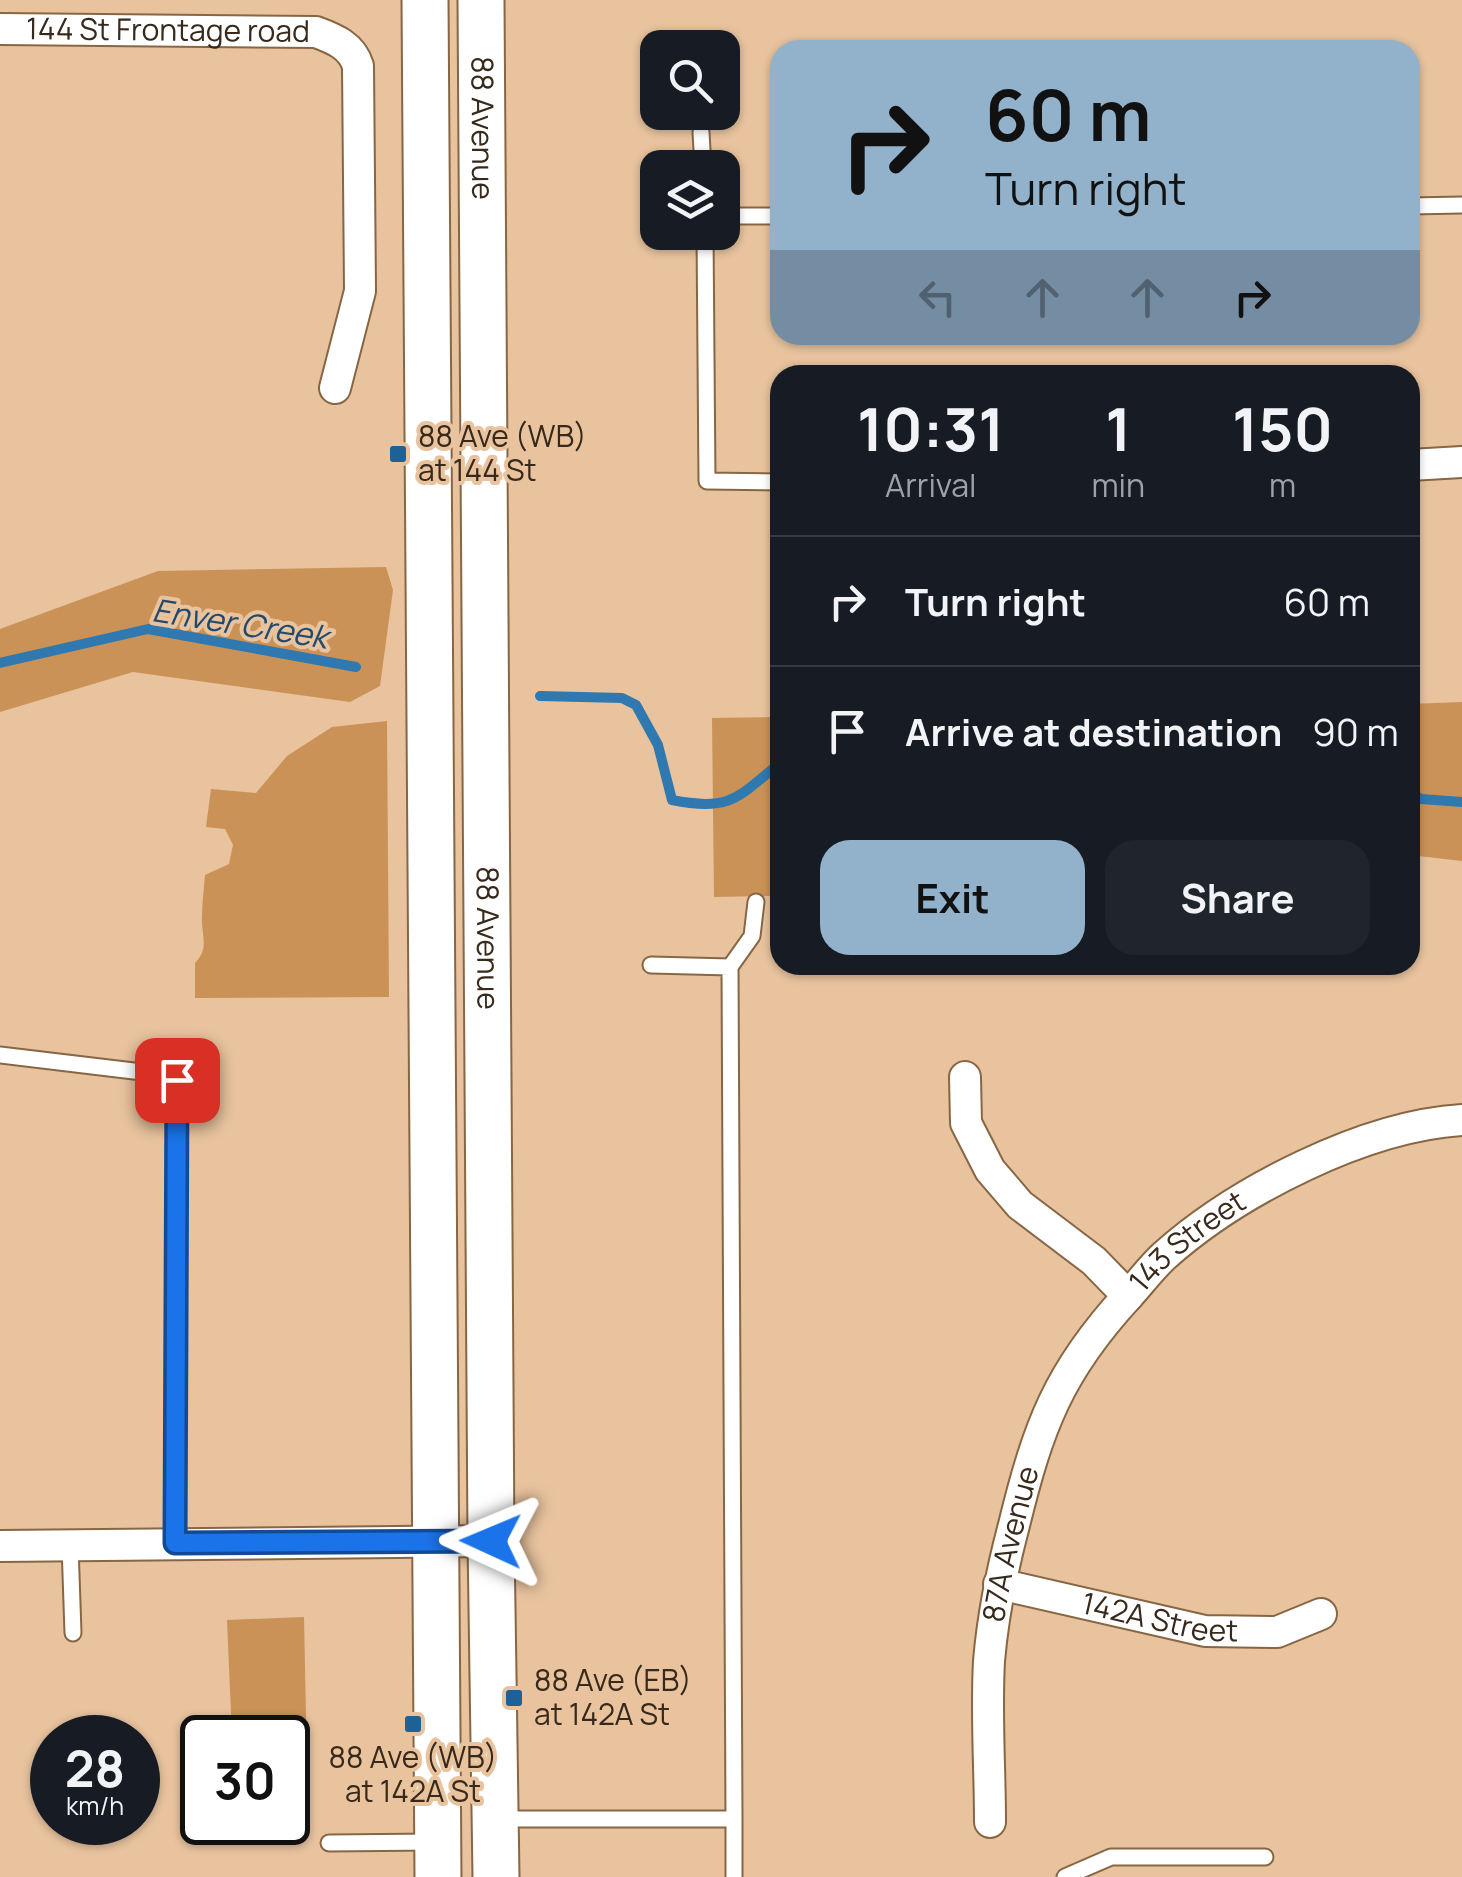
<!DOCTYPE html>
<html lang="en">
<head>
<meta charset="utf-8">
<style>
	body { margin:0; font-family:Manrope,sans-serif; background:#20242c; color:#f1f3f6; height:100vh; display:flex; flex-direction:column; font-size:38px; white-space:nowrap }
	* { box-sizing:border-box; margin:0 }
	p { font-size:32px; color:#9ea1a6 }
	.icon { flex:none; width:55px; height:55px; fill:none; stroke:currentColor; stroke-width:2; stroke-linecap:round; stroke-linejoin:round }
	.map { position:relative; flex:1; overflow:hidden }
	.panel { position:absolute; left:770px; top:365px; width:650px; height:610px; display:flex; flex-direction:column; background:#171b24; border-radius:30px; box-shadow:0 2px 8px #0004 }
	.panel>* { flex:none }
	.guide { position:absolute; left:770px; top:40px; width:650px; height:305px; border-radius:30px; box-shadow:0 2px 8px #0004; background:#92b1cb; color:#111; overflow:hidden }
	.tools { position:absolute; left:640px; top:30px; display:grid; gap:20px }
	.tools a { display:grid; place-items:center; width:100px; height:100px; border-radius:20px; background:#171b24; box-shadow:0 2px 8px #0004; font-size:50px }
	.speed { position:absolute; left:30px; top:1715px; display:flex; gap:20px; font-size:50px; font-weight:700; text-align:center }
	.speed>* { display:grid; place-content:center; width:130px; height:130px; border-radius:50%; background:#171b24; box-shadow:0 2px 8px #0004; line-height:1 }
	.speed small { font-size:25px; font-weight:400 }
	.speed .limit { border:5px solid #111; border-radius:15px; background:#fff; color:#111 }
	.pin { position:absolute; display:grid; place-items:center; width:85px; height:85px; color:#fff; margin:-42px; border-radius:20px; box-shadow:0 5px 15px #0006 }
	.me { position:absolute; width:110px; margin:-55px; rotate:271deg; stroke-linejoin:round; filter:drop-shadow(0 0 8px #0008) }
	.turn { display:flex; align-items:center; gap:35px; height:210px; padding:0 50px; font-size:45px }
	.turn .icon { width:130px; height:130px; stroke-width:2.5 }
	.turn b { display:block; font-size:70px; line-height:85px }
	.lanes { display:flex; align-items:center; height:95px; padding:0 50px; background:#0003; justify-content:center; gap:50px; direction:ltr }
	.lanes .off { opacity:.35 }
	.eta { display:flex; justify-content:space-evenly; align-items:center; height:170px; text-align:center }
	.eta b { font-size:60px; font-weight:700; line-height:70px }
	.cta { display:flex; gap:20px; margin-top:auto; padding:20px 50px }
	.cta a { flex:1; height:115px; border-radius:30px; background:#92b1cb; color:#111; font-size:40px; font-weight:700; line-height:115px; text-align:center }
	.cta a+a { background:#20242c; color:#f1f3f6 }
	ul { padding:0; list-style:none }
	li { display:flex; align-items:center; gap:30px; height:130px; padding:0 50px; border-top:2px solid #363941 }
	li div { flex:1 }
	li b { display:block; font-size:38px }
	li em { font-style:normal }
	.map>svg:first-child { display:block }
	.green { fill:#ca9256 }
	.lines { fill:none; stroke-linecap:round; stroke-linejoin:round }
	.stream { stroke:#2f79b0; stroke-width:10 }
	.lane-casing { stroke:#876644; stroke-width:19 }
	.street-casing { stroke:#876644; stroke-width:34 }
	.secondary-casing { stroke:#876644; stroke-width:49 }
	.lane { stroke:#fff; stroke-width:15 }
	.street { stroke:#fff; stroke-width:30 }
	.secondary { stroke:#fff; stroke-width:45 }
	.route-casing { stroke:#114b97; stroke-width:25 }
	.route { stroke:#1a73e8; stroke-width:18 }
	.poi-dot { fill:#1e6196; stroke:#e8c39e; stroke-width:4 }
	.labels { text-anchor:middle; stroke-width:8; stroke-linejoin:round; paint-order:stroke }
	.street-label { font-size:30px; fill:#37291b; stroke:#e8c39e }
	.poi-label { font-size:30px; fill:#37291b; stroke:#e8c39e; text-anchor:start }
	.water-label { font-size:32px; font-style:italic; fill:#214a6d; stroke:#e8c39e }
</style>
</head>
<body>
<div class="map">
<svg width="1462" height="1877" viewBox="0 0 1462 1877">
	<rect width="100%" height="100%" fill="#e8c39e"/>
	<path class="green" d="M 386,567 L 393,590 L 380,686 L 350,702 L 133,672 L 0,712 L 0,629 L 158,571 Z
		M 1462,702 L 1462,861 L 1410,855 L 1410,704 Z
		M 780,717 L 780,848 L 770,850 L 770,896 L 714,897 L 712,718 Z
		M 387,721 L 389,997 L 195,998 L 195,963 C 210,948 201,935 202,917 C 202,903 204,889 205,875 L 229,864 L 233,845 L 225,829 L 206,827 L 211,789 L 256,793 L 287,756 L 332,727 Z
		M 304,1617 L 307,1765 L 288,1766 L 288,1738 L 232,1737 L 227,1620 Z"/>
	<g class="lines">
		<path class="stream" d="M 0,663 L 148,629 L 356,667
			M 540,696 L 622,698 L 636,705 L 658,745 L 672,800 C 731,812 738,797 780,763
			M 1410,793 L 1421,799 L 1462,802"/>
		<defs>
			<path id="lane" d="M 701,132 L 703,168
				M 1410,206 L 1462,205
				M 722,216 L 780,216
				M 705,232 L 707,481 L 780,482
				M 651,965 L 730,967 L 752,936 L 756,902
				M 0,1055 L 142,1072 L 177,1080 L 175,1543
				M 70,1545 L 73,1633
				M 499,1819 L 734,1819 L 730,967
				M 734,1819 L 734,1877
				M 329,1843 L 434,1842
				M 1065,1877 L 1111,1857 L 1265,1857"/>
			<g id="street">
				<path id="s1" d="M 0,29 L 316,32 C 335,39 352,46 358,66 L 360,291 L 335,388"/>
				<path d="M 1410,465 L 1462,462"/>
				<path id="s2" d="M 965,1077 L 966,1123 L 990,1170 L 1020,1205 L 1094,1261 L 1128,1296 C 1140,1283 1151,1268 1164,1256 C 1237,1191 1364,1126 1462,1120"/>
				<path d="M 0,1546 L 491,1541"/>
				<path id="s3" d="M 999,1584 L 1205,1631 L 1277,1632 L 1321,1614"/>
				<path id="s4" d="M 990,1822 C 990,1768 986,1714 989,1661 C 993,1615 1002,1570 1014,1525 C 1038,1427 1058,1372 1128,1296"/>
			</g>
			<g id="secondary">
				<path d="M 425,0 L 438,1877"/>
				<path id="s5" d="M 481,0 L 491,1541 L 496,1877"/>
			</g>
		</defs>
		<use href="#lane" class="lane-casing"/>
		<use href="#street" class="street-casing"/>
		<use href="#secondary" class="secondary-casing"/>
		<use href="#lane" class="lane"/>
		<use href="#street" class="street"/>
		<use href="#secondary" class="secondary"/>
	</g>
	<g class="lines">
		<defs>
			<path id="route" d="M 177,1080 L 175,1543 L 491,1541"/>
		</defs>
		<use href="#route" class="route-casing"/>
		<use href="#route" class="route"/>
	</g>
	<g class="poi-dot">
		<rect x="388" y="444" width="20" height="20" rx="5"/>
		<rect x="504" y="1688" width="20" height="20" rx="5"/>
		<rect x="403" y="1714" width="20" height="20" rx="5"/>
	</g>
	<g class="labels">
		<g class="street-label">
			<text dy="10" stroke="none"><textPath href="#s1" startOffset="168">144 St Frontage road</textPath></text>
			<text dy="10" stroke="none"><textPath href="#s5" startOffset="128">88 Avenue</textPath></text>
			<text dy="10" stroke="none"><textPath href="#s5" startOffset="938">88 Avenue</textPath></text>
			<text dy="10" stroke="none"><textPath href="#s2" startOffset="368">143 Street</textPath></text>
			<text dy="10" stroke="none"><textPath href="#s4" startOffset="280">87A Avenue</textPath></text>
			<text dy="10" stroke="none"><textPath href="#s3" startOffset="165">142A Street</textPath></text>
		</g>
		<g class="poi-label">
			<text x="418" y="447">88 Ave (WB)<tspan x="418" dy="34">at 144 St</tspan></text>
			<text x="534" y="1691">88 Ave (EB)<tspan x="534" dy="34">at 142A St</tspan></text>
			<text x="413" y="1768" text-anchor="middle">88 Ave (WB)<tspan x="413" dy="34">at 142A St</tspan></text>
		</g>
		<g class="water-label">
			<text transform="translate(240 624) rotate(9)" y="11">Enver Creek</text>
		</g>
	</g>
</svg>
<div class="tools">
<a><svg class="icon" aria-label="search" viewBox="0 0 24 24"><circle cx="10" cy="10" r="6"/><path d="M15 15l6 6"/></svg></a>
<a><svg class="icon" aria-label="layers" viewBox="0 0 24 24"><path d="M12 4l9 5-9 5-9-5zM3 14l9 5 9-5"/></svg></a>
</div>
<div class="speed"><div>28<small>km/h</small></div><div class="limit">30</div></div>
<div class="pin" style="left:177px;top:1080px;background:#d93025"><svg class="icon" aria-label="arrive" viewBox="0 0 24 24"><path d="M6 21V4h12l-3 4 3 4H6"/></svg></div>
<svg class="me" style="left:491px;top:1541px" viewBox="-20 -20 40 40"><path d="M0-17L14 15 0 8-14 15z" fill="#1a73e8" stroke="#fff" stroke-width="4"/></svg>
<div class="guide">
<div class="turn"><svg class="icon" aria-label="right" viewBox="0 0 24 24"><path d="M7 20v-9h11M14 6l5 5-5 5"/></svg><div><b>60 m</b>Turn right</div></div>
<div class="lanes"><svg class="icon off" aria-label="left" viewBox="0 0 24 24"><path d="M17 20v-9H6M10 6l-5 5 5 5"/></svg><svg class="icon off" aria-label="ahead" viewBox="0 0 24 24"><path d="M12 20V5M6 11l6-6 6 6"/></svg><svg class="icon off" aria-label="ahead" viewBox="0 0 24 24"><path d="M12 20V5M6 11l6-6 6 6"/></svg><svg class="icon" aria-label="right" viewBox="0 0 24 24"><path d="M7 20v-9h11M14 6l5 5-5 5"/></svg></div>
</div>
<section class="panel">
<div class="eta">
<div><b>10:31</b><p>Arrival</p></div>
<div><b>1</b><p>min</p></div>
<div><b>150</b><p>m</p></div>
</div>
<ul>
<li><svg class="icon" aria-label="right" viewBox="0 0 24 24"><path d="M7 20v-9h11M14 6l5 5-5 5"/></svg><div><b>Turn right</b></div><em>60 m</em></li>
<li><svg class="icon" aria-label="arrive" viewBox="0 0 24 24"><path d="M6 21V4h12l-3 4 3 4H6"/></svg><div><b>Arrive at destination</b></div><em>90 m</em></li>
</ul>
<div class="cta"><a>Exit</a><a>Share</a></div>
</section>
</div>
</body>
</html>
